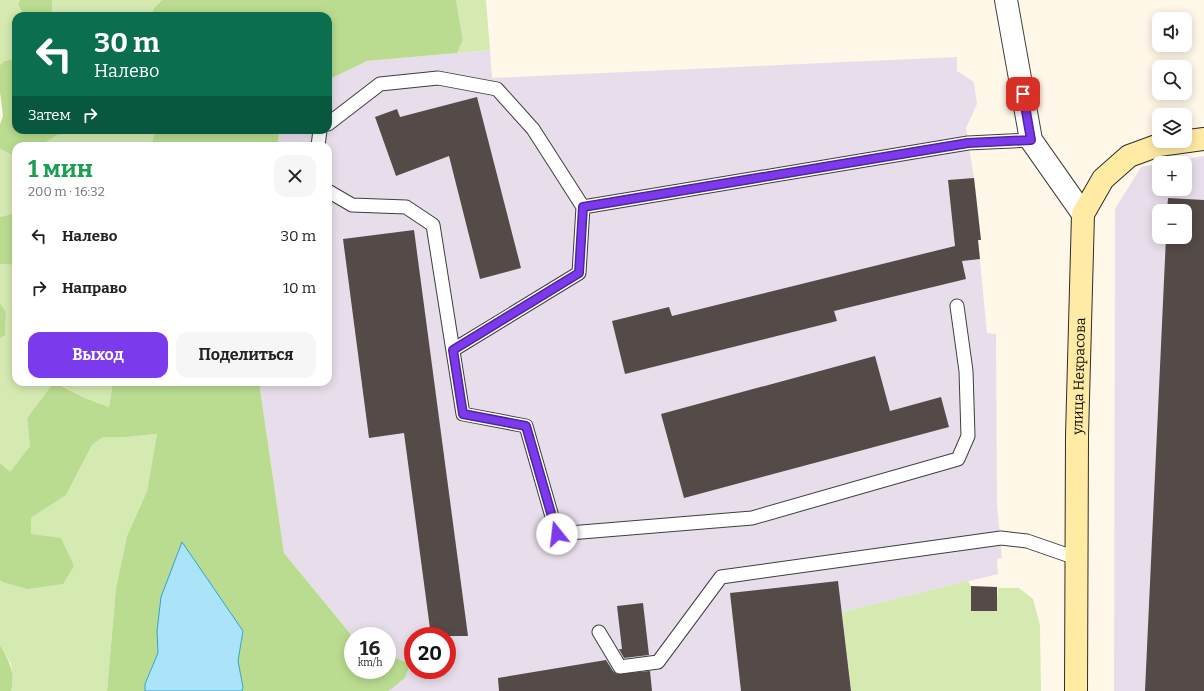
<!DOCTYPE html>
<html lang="ru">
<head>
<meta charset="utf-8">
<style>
	body { margin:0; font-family:Bitter,serif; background:#f6f6f6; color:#222; height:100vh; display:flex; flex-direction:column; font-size:15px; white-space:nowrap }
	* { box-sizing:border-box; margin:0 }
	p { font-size:13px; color:#767676 }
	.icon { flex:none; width:22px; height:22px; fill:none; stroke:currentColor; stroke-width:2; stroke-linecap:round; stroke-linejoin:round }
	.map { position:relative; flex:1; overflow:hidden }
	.drawer { position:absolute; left:12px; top:142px; width:320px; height:244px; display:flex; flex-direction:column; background:#fff; border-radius:12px; box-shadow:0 2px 10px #0003 }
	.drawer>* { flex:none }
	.banner { position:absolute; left:12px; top:12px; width:320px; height:122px; border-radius:12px; box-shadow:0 2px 10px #0003; background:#0b6e4f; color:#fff; overflow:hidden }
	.buttons { position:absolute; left:1152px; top:12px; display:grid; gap:8px }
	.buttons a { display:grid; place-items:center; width:40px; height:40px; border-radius:8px; background:#fff; box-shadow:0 2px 10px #0003; font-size:20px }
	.speed { position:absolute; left:344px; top:627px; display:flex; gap:8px; font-size:20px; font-weight:700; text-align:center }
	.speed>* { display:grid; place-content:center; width:52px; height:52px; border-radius:50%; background:#fff; box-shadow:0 2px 10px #0003; line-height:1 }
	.speed small { font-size:10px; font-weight:400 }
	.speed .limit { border:6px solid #d22; background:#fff; color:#111 }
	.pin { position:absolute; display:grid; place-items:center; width:34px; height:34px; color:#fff; margin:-17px; border-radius:8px; box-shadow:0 2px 6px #0006 }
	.me { position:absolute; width:44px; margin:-22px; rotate:344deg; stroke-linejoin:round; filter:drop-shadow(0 0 3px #0008) }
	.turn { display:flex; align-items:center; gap:14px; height:84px; padding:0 16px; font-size:18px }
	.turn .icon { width:52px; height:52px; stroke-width:2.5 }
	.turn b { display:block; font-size:28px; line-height:34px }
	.then { display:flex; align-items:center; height:38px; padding:0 16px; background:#0003; gap:8px; font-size:15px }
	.round { display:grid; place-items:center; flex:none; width:42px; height:42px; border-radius:12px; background:#f6f6f6 }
	.headline { display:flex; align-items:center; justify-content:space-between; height:68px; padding:0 16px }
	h1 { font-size:24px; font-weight:700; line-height:30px; color:#1e9e55 }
	.action { display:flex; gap:8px; margin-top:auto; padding:8px 16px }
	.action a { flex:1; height:46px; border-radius:12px; background:#7c3aed; color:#fff; font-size:16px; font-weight:700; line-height:46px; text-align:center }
	.action a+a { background:#f6f6f6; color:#222 }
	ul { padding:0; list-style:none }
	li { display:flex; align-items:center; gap:12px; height:52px; padding:0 16px }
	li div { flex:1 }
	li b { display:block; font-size:15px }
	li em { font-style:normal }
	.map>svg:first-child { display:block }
	.industrial { fill:#e8deeb; fill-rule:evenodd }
	.green { fill:#d5eab1 }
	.forest { fill:#badc90 }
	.water { fill:#abe4f9; stroke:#2fa4d3 }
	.building { fill:#544a47 }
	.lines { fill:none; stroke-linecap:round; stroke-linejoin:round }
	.service-casing { stroke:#3e3e3e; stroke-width:15 }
	.minor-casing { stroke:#3e3e3e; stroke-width:24 }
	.secondary-casing { stroke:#2d2d2d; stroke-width:24 }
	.service { stroke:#fff; stroke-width:13 }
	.minor { stroke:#fff; stroke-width:22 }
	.secondary { stroke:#ffeba4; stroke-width:22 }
	.route-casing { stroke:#51269a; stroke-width:10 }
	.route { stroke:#7c3aed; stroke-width:7 }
	.labels { text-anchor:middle; stroke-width:4; stroke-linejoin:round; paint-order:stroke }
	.street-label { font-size:14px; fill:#0b0b0b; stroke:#fff }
</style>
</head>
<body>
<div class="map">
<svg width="1204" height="691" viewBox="0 0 1204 691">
	<rect width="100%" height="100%" fill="#fff8e9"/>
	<path class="industrial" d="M 490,50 L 492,78 L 957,57 L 957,71 L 974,82 L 977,104 L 966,128 L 974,178 L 981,240 L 978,240 L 987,333 L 996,334 L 997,505 L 1002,558 L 997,559 L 998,574 L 842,612 L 851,691 L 389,691 L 405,678 L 410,664 L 387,654 L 387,636 L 353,637 L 284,553 L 259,382 L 328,382 L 328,146 L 278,146 L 279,130 L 328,130 L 328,80 L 367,61 ZM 413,636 L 447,636 L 447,670 L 413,670 Z
		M 1204,156 L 1204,691 L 1114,691 L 1115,209 L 1141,167 L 1159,164 L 1159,189 L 1185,189 L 1185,163 L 1162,163 ZM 1159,211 L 1185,211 L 1185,237 L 1159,237 Z"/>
	<path class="green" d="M 0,0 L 20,0 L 18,4 L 24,16 L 16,16 L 16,59 L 4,61 L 0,65 Z
		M 52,0 L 162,0 L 154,8 L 151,16 L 52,16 Z
		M 456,0 L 486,0 L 490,50 L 457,53 L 463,40 Z
		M 72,130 L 154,130 L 153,141 L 149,146 L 39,146 L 58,135 L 72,133 Z
		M 0,148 L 0,149 L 13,156 L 16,155 L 16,213 L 0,217 Z
		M 0,264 L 15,265 L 16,267 L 16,382 L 54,382 L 27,418 L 30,446 L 10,473 L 0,463 L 0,338 L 5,334 L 6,312 L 0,303 Z
		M 56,382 L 113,382 L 109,407 L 87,399 Z
		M 157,434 L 147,491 L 127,536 L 116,588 L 107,691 L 11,691 L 13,682 L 11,664 L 0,645 L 0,580 L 2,582 L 27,589 L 31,534 L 31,518 L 66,495 L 92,445 L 103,437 L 127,437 Z
		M 968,581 L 971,586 L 971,611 L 996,611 L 998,588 L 1019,588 L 1033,599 L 1040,625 L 1041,691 L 851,691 L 842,612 Z"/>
	<path class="forest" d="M 20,0 L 52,0 L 52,16 L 24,16 L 18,4 Z
		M 162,0 L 456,0 L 463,40 L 457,53 L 367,61 L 328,80 L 328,16 L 151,16 L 154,8 Z
		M 16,59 L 16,130 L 72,130 L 72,133 L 58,135 L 39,146 L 16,146 L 16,155 L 14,156 L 0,149 L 0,124 L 3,116 L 0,92 L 0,65 L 4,61 Z
		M 154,130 L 279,130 L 278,146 L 149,146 L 153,141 Z
		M 16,213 L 16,267 L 15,265 L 0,264 L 0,217 Z
		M 0,303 L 6,312 L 5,335 L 0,338 Z
		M 54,382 L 87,399 L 109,407 L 113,382 L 259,382 L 284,553 L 353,637 L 353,670 L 387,670 L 387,654 L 410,664 L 405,678 L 389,691 L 242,691 L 243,687 L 238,661 L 243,631 L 157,631 L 158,653 L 145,684 L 145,691 L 107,691 L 116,588 L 127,536 L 147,491 L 157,434 L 127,437 L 103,437 L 92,445 L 66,495 L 31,518 L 31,534 L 61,538 L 74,566 L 63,584 L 27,589 L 2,582 L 0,580 L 0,463 L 10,472 L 30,446 L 27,418 Z
		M 0,645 C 9,661 16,673 11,691 L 0,691 Z"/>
	<path class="water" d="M 182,542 L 243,631 L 238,661 L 243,687 L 242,691 L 145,691 L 145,684 L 158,653 L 157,631 L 161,597 Z"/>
	<path class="building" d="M 477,97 L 521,268 L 480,279 L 449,156 L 396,176 L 375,117 L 397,109 L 400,117 Z
		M 974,178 L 981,240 L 978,240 L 980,259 L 962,261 L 966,279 L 834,311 L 837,321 L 625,374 L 612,321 L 669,307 L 672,316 L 955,246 L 948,180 Z
		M 1168,198 L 1204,200 L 1204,691 L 1145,691 L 1166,237 L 1185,237 L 1185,211 L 1167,211 Z
		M 414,230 L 468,636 L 431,636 L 404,433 L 369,438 L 343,239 Z
		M 875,356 L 890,411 L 941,397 L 949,427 L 684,498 L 661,414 Z
		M 838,581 L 851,691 L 741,691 L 730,593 Z
		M 971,586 L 997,587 L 997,611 L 971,611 Z
		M 643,603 L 649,655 L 624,658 L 619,649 L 622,649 L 617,606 Z
		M 606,660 L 613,671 L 617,674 L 650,671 L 652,691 L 499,691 L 498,678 Z"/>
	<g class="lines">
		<defs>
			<path id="service" d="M 328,124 L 380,84 L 438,78 L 497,89 L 533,129 L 583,207 L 968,143 L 1031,140
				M 318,146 L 320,130
				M 328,191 L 352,205 L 406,207 L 433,225 L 463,414 L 526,426 L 557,534 L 752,518 L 958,459 L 968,436 L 966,371 L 957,306
				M 453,350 L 579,273 L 583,207
				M 599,632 L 620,667 L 658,662 L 721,577 L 1001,538 L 1027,541 L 1076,558"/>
			<path id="minor" d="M 1006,0 L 1031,140 L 1083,214"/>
			<g id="secondary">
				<path id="s1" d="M 1076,691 L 1077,436 L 1083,214 L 1103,179 L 1129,156 L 1159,145 L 1204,139"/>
			</g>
		</defs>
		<use href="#service" class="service-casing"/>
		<use href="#minor" class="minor-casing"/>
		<use href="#secondary" class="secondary-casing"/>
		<use href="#service" class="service"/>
		<use href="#minor" class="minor"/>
		<use href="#secondary" class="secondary"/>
	</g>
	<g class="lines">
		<defs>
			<path id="route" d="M 557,534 L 526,426 L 463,414 L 453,350 L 579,273 L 583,207 L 968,143 L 1031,140 L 1023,94"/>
		</defs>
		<use href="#route" class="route-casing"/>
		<use href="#route" class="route"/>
	</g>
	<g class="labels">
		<g class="street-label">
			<text dy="5" stroke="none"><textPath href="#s1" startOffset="315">улица Некрасова</textPath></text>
		</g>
	</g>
</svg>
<div class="buttons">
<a><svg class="icon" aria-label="sound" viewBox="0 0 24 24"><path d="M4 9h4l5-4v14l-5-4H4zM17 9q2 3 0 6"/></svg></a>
<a><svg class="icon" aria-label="search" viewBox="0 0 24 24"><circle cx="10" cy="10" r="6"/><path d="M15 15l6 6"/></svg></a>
<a><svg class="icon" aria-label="layers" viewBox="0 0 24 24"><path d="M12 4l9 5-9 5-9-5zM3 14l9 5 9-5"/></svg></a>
<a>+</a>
<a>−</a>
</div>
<div class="speed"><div>16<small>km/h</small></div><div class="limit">20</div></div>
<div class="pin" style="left:1023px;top:94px;background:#d93025"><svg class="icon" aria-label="arrive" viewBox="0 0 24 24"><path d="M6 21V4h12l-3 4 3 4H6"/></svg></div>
<svg class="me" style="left:557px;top:534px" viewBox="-20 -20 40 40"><circle r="19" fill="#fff"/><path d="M0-13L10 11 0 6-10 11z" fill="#7c3aed"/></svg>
<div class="banner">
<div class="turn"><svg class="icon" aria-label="left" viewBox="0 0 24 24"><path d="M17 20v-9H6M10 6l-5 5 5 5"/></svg><div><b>30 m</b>Налево</div></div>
<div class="then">Затем<svg class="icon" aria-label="right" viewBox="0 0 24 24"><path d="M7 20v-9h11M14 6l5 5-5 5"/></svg></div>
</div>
<section class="drawer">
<div class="headline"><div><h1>1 мин</h1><p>200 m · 16:32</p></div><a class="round"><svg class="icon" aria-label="close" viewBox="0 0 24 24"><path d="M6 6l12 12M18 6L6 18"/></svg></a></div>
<ul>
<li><svg class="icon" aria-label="left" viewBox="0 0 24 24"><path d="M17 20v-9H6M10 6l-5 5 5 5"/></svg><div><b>Налево</b></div><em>30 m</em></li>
<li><svg class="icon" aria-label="right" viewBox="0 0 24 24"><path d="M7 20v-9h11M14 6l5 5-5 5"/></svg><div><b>Направо</b></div><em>10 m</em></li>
</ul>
<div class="action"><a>Выход</a><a>Поделиться</a></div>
</section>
</div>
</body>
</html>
